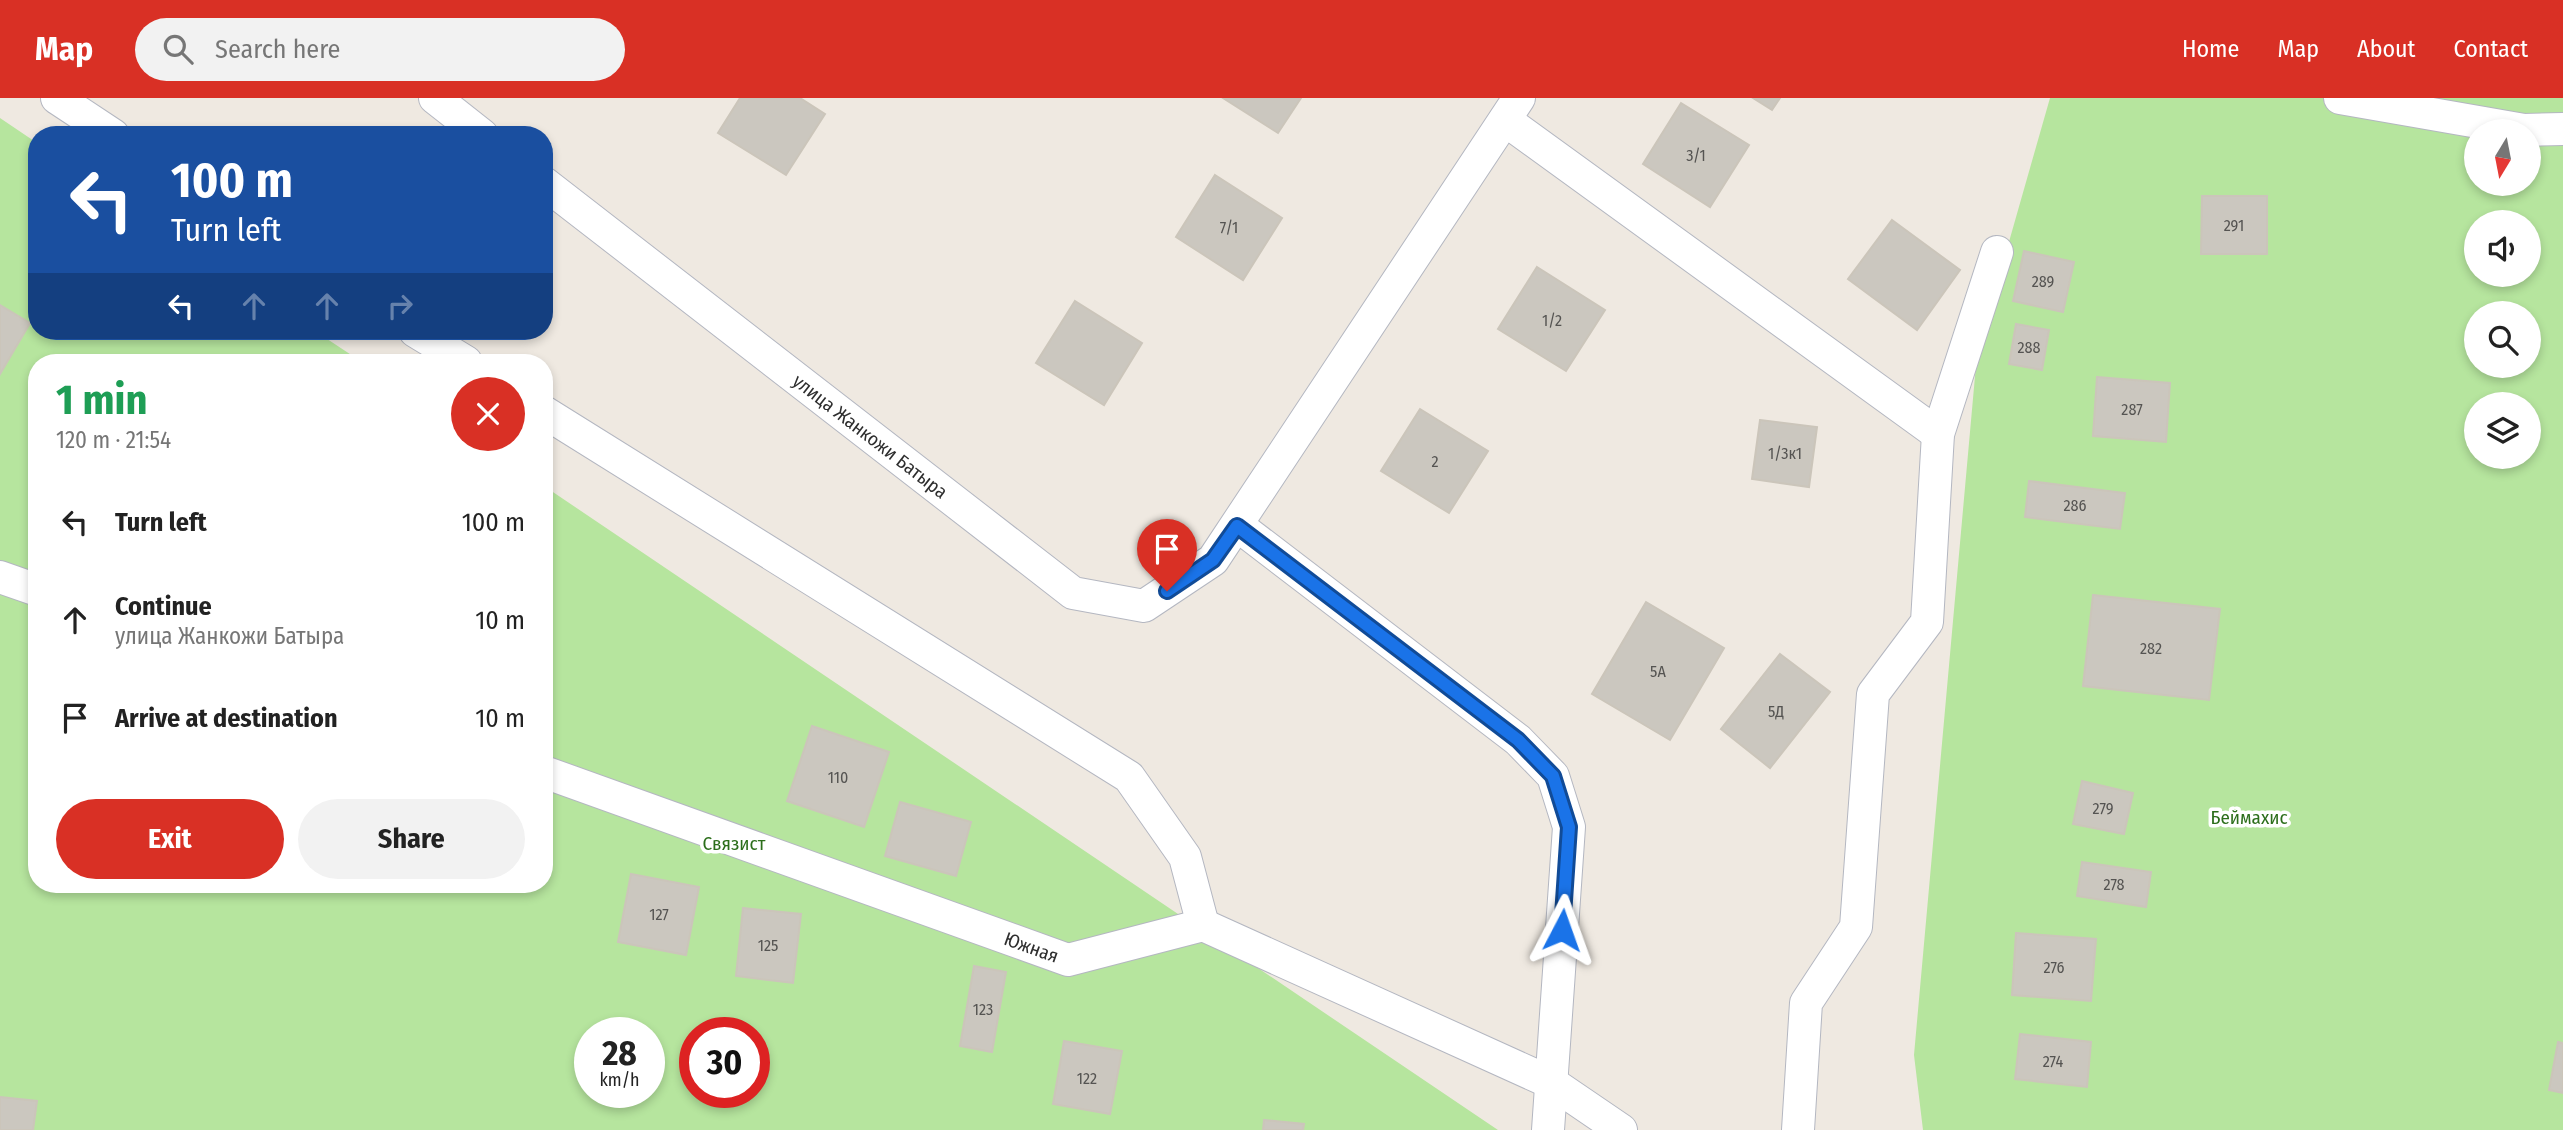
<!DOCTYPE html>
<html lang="en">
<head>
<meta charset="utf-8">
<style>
	body { margin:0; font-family:"Fira Sans Condensed",sans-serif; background:#f2f2f2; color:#222; height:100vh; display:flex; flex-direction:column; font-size:26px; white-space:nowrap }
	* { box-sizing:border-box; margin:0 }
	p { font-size:23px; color:#767676 }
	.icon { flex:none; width:38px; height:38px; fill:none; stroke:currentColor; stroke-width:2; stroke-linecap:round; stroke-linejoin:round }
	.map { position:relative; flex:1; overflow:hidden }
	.side { position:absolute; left:28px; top:256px; width:525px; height:539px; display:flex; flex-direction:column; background:#fff; border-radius:28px; box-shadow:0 4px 10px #0003 }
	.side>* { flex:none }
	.hud { position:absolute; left:28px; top:28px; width:525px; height:214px; border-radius:28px; box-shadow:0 4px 10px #0003; background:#1a4fa0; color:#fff; overflow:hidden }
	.needle { width:46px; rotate:190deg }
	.buttons { position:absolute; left:2464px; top:21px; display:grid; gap:14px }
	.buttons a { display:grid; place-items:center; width:77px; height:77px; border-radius:50%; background:#fff; box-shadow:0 4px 10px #0003; font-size:35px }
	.speed { position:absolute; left:574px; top:919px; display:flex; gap:14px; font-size:35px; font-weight:700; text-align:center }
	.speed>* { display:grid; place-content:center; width:91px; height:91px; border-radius:50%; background:#fff; box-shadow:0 4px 10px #0003; line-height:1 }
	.speed small { font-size:18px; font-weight:400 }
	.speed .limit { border:10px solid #d22; background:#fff; color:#111 }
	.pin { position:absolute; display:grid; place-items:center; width:60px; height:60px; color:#fff; margin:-72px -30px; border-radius:50% 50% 50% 0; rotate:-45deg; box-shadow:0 0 7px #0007 }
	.pin .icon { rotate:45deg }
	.me { position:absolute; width:77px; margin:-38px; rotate:4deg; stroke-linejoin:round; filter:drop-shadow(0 0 5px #0008) }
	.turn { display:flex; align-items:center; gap:24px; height:147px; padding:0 28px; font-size:32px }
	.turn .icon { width:91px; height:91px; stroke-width:2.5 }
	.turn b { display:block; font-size:49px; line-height:60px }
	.lanes { display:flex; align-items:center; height:66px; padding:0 28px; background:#0003; justify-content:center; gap:35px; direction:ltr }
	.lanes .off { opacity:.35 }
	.round { display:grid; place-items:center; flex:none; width:74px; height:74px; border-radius:37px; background:#f2f2f2 }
	.summary { display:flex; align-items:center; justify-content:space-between; height:119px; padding:0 28px }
	h1 { font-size:42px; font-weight:700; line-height:52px; color:#1e9e55 }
	.action { display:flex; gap:14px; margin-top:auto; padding:14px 28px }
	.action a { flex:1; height:80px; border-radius:42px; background:#d93025; color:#fff; font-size:28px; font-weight:700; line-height:80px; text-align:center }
	.action a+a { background:#f2f2f2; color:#222 }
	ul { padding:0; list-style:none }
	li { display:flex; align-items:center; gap:21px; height:98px; padding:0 28px }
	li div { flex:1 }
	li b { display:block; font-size:26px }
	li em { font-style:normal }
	header { display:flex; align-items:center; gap:42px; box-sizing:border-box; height:98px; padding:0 35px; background:#d93025; color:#fff }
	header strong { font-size:33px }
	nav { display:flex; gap:38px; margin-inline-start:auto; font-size:24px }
	.search { width:490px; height:63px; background:#f2f2f2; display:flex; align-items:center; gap:18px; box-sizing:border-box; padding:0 24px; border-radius:38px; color:#767676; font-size:26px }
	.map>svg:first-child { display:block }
	.green { fill:#b6e59e; fill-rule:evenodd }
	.building { fill:#cbc7bf; stroke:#cbc5ba; stroke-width:2 }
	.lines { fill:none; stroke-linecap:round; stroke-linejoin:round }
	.minor-casing { stroke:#b4b7c1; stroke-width:34 }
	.minor { stroke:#fff; stroke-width:32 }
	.route-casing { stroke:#114b97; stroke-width:18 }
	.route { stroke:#1a73e8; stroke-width:12 }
	.labels { text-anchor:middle; stroke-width:7; stroke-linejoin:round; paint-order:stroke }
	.number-label { font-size:16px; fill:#555452 }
	.street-label { font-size:19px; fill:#2e2e2e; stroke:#fff }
	.park-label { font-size:19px; fill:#2c6e1b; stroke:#fff }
</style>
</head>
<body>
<header>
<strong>Map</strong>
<div class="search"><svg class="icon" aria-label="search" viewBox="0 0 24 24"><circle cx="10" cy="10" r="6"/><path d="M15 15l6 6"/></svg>Search here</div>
<nav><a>Home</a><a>Map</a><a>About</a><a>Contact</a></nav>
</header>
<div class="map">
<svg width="2563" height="1032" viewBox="0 0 2563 1032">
	<rect width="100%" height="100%" fill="#efe9e1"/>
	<path class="green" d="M 2050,0 L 2563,0 L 2563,1032 L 1923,1032 L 1914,957 L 1977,256 ZM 2476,33 L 2529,33 L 2529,86 L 2476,86 ZM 2476,124 L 2529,124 L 2529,177 L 2476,177 ZM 2476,215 L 2529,215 L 2529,268 L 2476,268 ZM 2476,306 L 2529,306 L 2529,359 L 2476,359 Z
		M 0,20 L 37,45 L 37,233 L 315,233 L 362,264 L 37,264 L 37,786 L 544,786 L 544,388 L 1498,1032 L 0,1032 ZM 590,934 L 649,934 L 649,994 L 590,994 ZM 695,934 L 754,934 L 754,994 L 695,994 Z"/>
	<path class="building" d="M 740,0 L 800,0 L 825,16 L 786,77 L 718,35 Z
		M 1223,0 L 1301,0 L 1278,35 Z
		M 1753,0 L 1780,0 L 1772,12 Z
		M 1681,5 L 1749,47 L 1710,109 L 1643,66 Z
		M 1215,77 L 1282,120 L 1243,182 L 1176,139 Z
		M 2202,98 L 2267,98 L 2267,156 L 2201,156 Z
		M 1892,122 L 1960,172 L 1917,232 L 1848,181 Z
		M 2024,153 L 2074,164 L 2063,214 L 2013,203 Z
		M 1537,169 L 1605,212 L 1566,273 L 1498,231 Z
		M 1075,203 L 1142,245 L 1104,307 L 1036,265 Z
		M 0,207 L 30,225 L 0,276 Z
		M 2016,226 L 2049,232 L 2042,272 L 2009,266 Z
		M 2097,279 L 2170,285 L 2166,344 L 2093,338 Z
		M 1420,311 L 1488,353 L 1449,415 L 1381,373 Z
		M 1760,322 L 1817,329 L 1809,389 L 1752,381 Z
		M 2029,383 L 2125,395 L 2120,431 L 2025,419 Z
		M 2093,497 L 2220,511 L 2209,602 L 2083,588 Z
		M 1646,504 L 1724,550 L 1670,642 L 1592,596 Z
		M 1780,556 L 1830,594 L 1770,670 L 1721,631 Z
		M 812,628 L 889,654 L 864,729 L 787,703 Z
		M 2082,683 L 2133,695 L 2124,736 L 2073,726 Z
		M 900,704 L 971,724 L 956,778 L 885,758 Z
		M 2082,764 L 2151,774 L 2146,809 L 2077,798 Z
		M 631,776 L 699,789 L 686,857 L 618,844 Z
		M 743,810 L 801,816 L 793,885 L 736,878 Z
		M 2016,835 L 2096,841 L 2091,903 L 2012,897 Z
		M 974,868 L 1006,874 L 992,954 L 960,948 Z
		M 2020,936 L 2091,944 L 2087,989 L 2015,981 Z
		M 1064,943 L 1122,953 L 1110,1016 L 1053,1006 Z
		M 2558,944 L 2563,945 L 2563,995 L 2549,992 Z
		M 0,999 L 37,1003 L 33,1032 L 0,1032 Z
		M 1264,1022 L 1304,1026 L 1303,1032 L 1263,1032 Z"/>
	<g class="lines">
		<defs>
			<g id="minor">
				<path d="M 57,0 L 113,37"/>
				<path d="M 435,0 L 482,37"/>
				<path d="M 2340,0 L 2524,32 L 2563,31"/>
				<path d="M 1505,22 L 1938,336"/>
				<path id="s1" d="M 544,85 L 1073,495 L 1144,508 L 1213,462 L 1519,0"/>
				<path d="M 415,233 L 466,264"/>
				<path d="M 544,314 L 1129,679 L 1185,759 L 1203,827"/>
				<path d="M 1237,427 L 1518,642 L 1553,678 L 1569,729 L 1548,1032"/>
				<path d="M 0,479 L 37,492"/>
				<path id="s2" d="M 544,674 L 1068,862 L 1203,827 L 1552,985 L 1621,1032"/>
				<path d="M 1798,1032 L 1806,905 L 1856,829 L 1873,596 L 1927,524 L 1938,336 L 1997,154"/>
			</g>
		</defs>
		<use href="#minor" class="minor-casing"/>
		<use href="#minor" class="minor"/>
	</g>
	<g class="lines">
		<defs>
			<path id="route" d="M 1167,493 L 1213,462 L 1237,428 L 1518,642 L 1553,678 L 1569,729 L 1562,832"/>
		</defs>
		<use href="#route" class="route-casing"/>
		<use href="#route" class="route"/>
	</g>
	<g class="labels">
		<g class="number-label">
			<text x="1696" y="63">3/1</text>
			<text x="2234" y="133">291</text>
			<text x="1229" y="135">7/1</text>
			<text x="2043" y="189">289</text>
			<text x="1552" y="228">1/2</text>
			<text x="2029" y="255">288</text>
			<text x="2132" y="317">287</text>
			<text x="1785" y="361">1/3к1</text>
			<text x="1435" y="369">2</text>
			<text x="2075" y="413">286</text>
			<text x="2151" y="556">282</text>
			<text x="1658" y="579">5А</text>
			<text x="1776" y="619">5Д</text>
			<text x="838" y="685">110</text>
			<text x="2103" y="716">279</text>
			<text x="2114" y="792">278</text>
			<text x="659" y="822">127</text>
			<text x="768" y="853">125</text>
			<text x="2054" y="875">276</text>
			<text x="983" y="917">123</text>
			<text x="2053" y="969">274</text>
			<text x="1087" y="986">122</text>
		</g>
		<g class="street-label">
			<text dy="7" stroke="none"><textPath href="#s1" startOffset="413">улица Жанкожи Батыра</textPath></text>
			<text dy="7" stroke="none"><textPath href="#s2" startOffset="518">Южная</textPath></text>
		</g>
		<g class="park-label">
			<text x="2249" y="726">Беймахис</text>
			<text x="734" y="752">Связист</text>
		</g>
	</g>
</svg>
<div class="buttons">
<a><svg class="needle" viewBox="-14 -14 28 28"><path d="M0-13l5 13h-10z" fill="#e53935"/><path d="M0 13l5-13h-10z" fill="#767676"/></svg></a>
<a><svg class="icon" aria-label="sound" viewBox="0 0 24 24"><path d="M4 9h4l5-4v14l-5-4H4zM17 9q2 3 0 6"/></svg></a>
<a><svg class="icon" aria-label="search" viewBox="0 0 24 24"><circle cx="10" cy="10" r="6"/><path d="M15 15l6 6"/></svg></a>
<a><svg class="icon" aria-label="layers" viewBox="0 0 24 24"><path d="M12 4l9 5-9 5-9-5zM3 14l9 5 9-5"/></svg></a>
</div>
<div class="speed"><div>28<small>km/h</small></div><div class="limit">30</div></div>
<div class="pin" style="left:1167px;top:493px;background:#d93025"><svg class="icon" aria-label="arrive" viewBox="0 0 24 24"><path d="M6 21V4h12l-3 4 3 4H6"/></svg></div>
<svg class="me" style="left:1562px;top:832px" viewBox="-20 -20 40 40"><path d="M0-17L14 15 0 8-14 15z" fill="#1a73e8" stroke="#fff" stroke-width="4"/></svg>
<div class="hud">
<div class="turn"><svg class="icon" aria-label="left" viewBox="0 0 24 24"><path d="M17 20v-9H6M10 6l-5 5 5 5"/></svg><div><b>100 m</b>Turn left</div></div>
<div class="lanes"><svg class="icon" aria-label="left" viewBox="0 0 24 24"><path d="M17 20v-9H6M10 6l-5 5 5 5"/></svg><svg class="icon off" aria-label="ahead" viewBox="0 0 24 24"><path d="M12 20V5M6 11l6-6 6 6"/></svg><svg class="icon off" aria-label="ahead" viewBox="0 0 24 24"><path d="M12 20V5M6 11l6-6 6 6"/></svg><svg class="icon off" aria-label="right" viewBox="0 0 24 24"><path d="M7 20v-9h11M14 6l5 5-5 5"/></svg></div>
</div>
<section class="side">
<div class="summary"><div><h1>1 min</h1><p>120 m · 21:54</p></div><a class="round" style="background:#d93025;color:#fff"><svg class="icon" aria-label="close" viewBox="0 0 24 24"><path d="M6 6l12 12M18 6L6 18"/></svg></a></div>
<ul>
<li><svg class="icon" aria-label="left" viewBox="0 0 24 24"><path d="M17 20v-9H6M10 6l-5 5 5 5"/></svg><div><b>Turn left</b></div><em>100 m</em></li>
<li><svg class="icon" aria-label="ahead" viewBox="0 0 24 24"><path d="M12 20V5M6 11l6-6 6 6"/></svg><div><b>Continue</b><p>улица Жанкожи Батыра</p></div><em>10 m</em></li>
<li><svg class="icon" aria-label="arrive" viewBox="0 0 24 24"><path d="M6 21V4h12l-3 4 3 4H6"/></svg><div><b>Arrive at destination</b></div><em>10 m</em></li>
</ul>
<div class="action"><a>Exit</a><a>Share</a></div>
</section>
</div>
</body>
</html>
